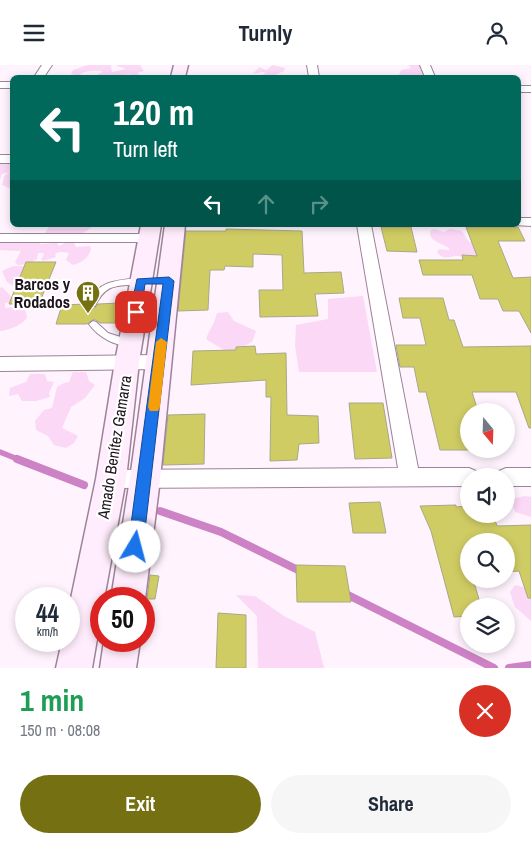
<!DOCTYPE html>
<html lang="en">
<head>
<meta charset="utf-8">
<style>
	body { margin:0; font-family:"Archivo Narrow",sans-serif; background:#f6f6f7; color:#1f2937; height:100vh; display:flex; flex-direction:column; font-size:19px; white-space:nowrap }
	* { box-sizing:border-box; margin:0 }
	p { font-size:16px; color:#747a83 }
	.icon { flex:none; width:28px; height:28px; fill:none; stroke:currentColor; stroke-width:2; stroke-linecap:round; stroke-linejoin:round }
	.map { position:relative; height:603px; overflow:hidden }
	.panel { display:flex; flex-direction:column; background:#fff; flex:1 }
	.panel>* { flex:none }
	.hud { position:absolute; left:10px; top:10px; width:511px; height:152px; border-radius:8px; box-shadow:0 2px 8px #0003; background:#00695c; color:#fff; overflow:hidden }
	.needle { width:32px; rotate:161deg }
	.buttons { position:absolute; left:460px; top:338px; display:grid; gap:10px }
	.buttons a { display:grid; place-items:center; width:55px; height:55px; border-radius:50%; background:#fff; box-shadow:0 2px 8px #0003; font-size:25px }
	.speed { position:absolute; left:15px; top:522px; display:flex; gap:10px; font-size:25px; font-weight:700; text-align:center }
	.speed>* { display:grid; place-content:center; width:65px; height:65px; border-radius:50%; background:#fff; box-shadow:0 2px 8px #0003; line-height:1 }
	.speed small { font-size:12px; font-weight:400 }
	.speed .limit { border:8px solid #d22; background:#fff; color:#111 }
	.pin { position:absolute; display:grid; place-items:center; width:42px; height:42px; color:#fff; margin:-21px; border-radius:10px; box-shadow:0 2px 8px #0006 }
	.me { position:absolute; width:55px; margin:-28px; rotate:8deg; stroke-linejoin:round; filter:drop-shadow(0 0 4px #0008) }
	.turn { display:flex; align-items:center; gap:18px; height:105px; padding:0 20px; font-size:22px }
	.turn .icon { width:65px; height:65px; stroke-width:2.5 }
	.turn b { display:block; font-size:35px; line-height:42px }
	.lanes { display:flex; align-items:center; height:48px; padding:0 20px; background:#0003; justify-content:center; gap:25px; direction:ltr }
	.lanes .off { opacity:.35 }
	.round { display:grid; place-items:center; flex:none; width:52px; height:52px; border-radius:26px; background:#f6f6f7 }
	.head { display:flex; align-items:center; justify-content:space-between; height:85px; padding:0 20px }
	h1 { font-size:30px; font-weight:700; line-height:38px; color:#1e9e55 }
	.action { display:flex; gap:10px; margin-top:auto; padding:10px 20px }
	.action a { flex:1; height:58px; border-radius:30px; background:#757113; color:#fff; font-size:20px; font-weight:700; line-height:58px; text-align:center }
	.action a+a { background:#f6f6f7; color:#1f2937 }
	header { display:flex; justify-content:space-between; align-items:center; height:65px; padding:0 20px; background:#fff; font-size:22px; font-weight:700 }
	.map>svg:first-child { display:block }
	.green { fill:#fad8f6 }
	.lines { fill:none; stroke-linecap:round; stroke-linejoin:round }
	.stream-far1 { stroke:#cc82c4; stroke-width:5.5 }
	.stream { stroke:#cc82c4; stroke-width:8 }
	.building { fill:#d0cc64; stroke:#a8a887 }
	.service-casing { stroke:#9d8399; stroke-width:2 }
	.minor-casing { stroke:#9d8399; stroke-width:2 }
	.secondary-casing { stroke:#9d8399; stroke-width:3 }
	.service { fill:#fff; fill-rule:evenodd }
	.minor { fill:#fff; fill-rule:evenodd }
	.secondary { fill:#ffecfc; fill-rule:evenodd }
	.route { fill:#1a73e8; stroke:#114b97 }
	.slow { fill:#f59e0b }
	.labels { text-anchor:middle; stroke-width:4.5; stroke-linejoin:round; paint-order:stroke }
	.poi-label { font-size:16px; font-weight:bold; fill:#1d131c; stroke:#fff; text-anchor:end }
	.street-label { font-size:16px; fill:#1d131c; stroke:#fff }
</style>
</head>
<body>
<header><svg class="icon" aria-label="menu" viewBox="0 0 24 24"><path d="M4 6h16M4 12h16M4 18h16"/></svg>Turnly<svg class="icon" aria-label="person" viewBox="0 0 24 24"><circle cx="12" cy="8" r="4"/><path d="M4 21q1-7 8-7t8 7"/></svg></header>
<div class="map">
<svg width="531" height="603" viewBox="0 0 531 603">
	<rect width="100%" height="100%" fill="#fff3fd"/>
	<path class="green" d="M 88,0 L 111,0 L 112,7 L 126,4 L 115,0 L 140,0 L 144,6 L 137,8 L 141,11 L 141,12 L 127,12 L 130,9 L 124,10 L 122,12 L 98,12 L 98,9 L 103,7 C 99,4 85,6 80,9 L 83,11 L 81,12 L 69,12 L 75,10 L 71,9 L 73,5 Z
		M 273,0 L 285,3 L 284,6 L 271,12 L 264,12 L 262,10 L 266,8 L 263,7 L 253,9 L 259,2 L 266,5 Z
		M 408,0 L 428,0 L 430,10 L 427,12 L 398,12 L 401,5 L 411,3 Z
		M 12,98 L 12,124 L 2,120 L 4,111 L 10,107 L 2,109 L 0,114 L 0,99 Z
		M 50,160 L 93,160 C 85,173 57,175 45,168 Z
		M 434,164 L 444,167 L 450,164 L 462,166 L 469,177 L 474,178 L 482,191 L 474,192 L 468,190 C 463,193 461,191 456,191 C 448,192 443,195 437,187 L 439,184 L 449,185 L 449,183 C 442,178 429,177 430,166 Z
		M 15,175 L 37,175 L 40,179 L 57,178 L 59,181 L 69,176 L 74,178 L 76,182 L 90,181 L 91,184 C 89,193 81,198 73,200 L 66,195 L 69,188 C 64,187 59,186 55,189 L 56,192 L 43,196 L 41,194 L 44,190 L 43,188 L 38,188 L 37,194 L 29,199 L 18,200 L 15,197 L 21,186 L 0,185 L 0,177 Z
		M 13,201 L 25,201 L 18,219 L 13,221 L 7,217 L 2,206 Z
		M 2,222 L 12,232 L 10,237 L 5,238 L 5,243 L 15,242 L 19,239 L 27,242 L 25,244 L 27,253 C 20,261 13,263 2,266 L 0,266 L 0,223 Z
		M 363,231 L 377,307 L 299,307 L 295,281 L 296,260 L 328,254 L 328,234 Z
		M 228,247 L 234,256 L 256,266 L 252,277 L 230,289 L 206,274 C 209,265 215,258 217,248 Z
		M 73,307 L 86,307 L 89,316 L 95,320 L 85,333 L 71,342 L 62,363 L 78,371 L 74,378 L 66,383 L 54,380 L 48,371 L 36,365 L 35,356 L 44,345 L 52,343 L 57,322 L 64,318 L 69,317 Z
		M 30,309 L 45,309 L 47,316 L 54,317 L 49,328 L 50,332 L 36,336 L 22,336 L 18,329 L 9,331 L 10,323 L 26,317 Z
		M 525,431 L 531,432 L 531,452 L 515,447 L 511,434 Z
		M 515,520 L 531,524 L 531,556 L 515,542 L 510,527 Z
		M 236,530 L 255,531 L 284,551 L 315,567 L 324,603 L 258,603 L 257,551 Z"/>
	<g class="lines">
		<path class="stream-far1" d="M 0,387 L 20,395"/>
		<path class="stream" d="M 17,394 L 84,420
			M 160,446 L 221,467 L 302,507
			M 344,528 L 494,603
			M 509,603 L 531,600"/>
	</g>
	<path class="building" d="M 381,162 L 411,162 L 417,187 L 387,186 Z
		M 466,162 L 518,162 L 525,176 L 498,176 L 513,213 L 531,212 L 531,268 L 519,246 L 503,246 L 498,234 L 480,234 L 472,210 L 423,210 L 419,195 L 463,195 L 462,190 L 477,191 Z
		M 226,164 L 302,166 L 304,208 L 341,207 L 344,228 L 315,229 L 318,251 L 260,252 L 259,225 L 283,225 L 282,190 L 253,189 L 253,202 L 225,201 L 224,205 L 210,205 L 208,245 L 178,246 L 186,166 L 226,166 Z
		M 26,197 L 56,197 L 39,239 L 9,239 Z
		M 399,233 L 443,233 L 449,255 L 454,255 L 463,282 L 531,281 L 531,363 L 529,363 L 516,327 L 472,327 L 478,346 L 469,346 L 469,385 L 440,385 L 426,327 L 419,327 L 414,302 L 400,302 L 396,280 L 426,280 L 420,253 L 403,253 Z
		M 119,238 L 115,258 L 100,258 L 94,254 L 87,259 L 56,259 L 62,240 L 86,239 L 89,243 L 95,243 L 98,239 Z
		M 255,281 L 256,289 L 286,288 L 287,350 L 318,351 L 319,378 L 299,379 L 297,395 L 270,396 L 271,332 L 266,332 L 266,315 L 191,320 L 193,286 L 236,285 L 236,282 Z
		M 349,338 L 383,338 L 392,393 L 355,394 Z
		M 205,349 L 204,399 L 163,400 L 168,350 Z
		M 380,437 L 386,468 L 353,468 L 349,438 Z
		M 456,440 L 456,442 L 469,441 L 469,449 L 493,449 L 497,461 L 531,460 L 531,533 L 528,533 L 519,506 L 506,507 L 506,476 L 469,476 L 469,514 L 473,514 L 481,541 L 469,541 L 469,551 L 454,552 L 431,466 L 420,441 Z
		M 296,500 L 345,501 L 351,537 L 297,537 Z
		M 150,510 L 159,511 L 155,534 L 147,534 Z
		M 218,548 L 246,550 L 246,603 L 216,603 Z"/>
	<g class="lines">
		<defs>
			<path id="service" d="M 141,213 L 144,214 L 145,216 L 144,218 C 120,223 107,215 95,241 L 89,241 L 88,239 C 97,215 119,215 141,213 Z
				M 93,256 L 96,257 L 108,268 L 133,276 L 134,278 L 133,280 C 117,283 98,272 89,259 Z"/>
			<path id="minor" d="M 42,0 L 52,0 L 44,12 L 34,12 Z
				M 307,0 L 317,0 L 319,12 L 309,12 Z
				M 420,0 L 430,0 L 435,12 L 425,12 Z
				M 0,17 L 12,17 L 12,23 L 0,23 Z
				M 519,21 L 531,21 L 531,27 L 519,27 Z
				M 0,90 L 12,90 L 12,98 L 0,98 Z
				M 519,153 L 531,153 L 531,161 L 514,160 L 519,160 Z
				M 357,160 L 371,160 L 418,403 L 469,403 L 476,406 L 479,411 L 469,411 L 469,421 L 111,423 L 104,420 L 101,414 L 104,408 L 111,405 L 398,403 Z
				M 0,169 L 149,169 L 154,170 L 156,173 L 154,176 L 149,177 L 0,177 Z
				M 159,290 L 165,292 L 168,297 L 165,302 L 159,304 L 0,306 L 0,292 Z
				M 506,403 L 531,403 L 531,421 L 506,421 L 506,411 L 496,411 L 499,406 Z"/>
			<path id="secondary" d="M 174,0 L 188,0 L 185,12 L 171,12 Z
				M 141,160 L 161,160 L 139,297 L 126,414 L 104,534 L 101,534 L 101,551 L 92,603 L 56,603 L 62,576 L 69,576 L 69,543 L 96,414 L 115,297 Z
				M 165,160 L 185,160 L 160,414 L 145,534 L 144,537 L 144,534 L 111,534 L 130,414 Z
				M 104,576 L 140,576 L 136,603 L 100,603 Z"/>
		</defs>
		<use href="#service" class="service-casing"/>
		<use href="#minor" class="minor-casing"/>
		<use href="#secondary" class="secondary-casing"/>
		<use href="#service" class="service"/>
		<use href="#minor" class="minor"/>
		<use href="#secondary" class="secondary"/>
	</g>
	<path class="route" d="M 169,212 L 174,216 L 143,482 L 140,487 L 135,489 L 130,487 L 128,482 L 163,219 L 145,219 L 141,247 L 136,251 L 130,247 L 137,214 Z"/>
	<path class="slow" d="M 161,273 L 167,277 L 160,342 L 158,346 L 150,346 L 148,342 L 156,277 Z"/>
	<defs>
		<symbol id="building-pin" viewBox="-11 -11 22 30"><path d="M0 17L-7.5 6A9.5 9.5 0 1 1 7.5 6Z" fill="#757113" stroke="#fff"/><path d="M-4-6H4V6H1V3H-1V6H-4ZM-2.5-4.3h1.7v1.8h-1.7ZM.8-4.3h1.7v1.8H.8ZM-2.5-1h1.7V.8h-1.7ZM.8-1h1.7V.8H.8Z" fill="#fff"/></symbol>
	</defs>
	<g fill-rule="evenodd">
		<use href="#building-pin" x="74" y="214" width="28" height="38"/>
	</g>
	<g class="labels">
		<g class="poi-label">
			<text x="70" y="225">Barcos y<tspan x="70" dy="18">Rodados</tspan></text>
		</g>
		<g class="street-label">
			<text transform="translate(114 382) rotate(-81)" y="6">Amado Benítez Gamarra</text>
		</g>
	</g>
</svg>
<div class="buttons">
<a><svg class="needle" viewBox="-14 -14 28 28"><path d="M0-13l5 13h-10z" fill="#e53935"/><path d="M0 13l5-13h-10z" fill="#747a83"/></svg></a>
<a><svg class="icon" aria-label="sound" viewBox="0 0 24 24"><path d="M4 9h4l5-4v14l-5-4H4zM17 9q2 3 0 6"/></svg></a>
<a><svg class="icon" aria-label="search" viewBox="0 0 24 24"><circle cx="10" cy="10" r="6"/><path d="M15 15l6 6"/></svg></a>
<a><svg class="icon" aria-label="layers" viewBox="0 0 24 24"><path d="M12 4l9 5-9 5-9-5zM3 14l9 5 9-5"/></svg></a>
</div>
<div class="speed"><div>44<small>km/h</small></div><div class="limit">50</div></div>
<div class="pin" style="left:136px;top:247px;background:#d93025"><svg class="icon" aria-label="arrive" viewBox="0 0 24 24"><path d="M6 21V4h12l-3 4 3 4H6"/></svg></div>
<svg class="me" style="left:135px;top:482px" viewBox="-20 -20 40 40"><circle r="19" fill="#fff"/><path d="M0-13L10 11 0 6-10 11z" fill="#1a73e8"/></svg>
<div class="hud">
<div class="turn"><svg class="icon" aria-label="left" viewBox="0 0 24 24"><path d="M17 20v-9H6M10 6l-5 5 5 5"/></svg><div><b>120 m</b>Turn left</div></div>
<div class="lanes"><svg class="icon" aria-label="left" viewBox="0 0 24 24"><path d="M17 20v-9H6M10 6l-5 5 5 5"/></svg><svg class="icon off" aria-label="ahead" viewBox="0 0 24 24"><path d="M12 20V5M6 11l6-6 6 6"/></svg><svg class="icon off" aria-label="right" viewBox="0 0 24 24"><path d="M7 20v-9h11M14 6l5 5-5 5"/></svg></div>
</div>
</div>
<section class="panel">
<div class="head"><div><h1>1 min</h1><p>150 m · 08:08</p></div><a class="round" style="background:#d93025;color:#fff"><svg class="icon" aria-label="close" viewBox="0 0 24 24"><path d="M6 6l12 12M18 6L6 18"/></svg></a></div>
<div class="action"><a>Exit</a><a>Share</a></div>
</section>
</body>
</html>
